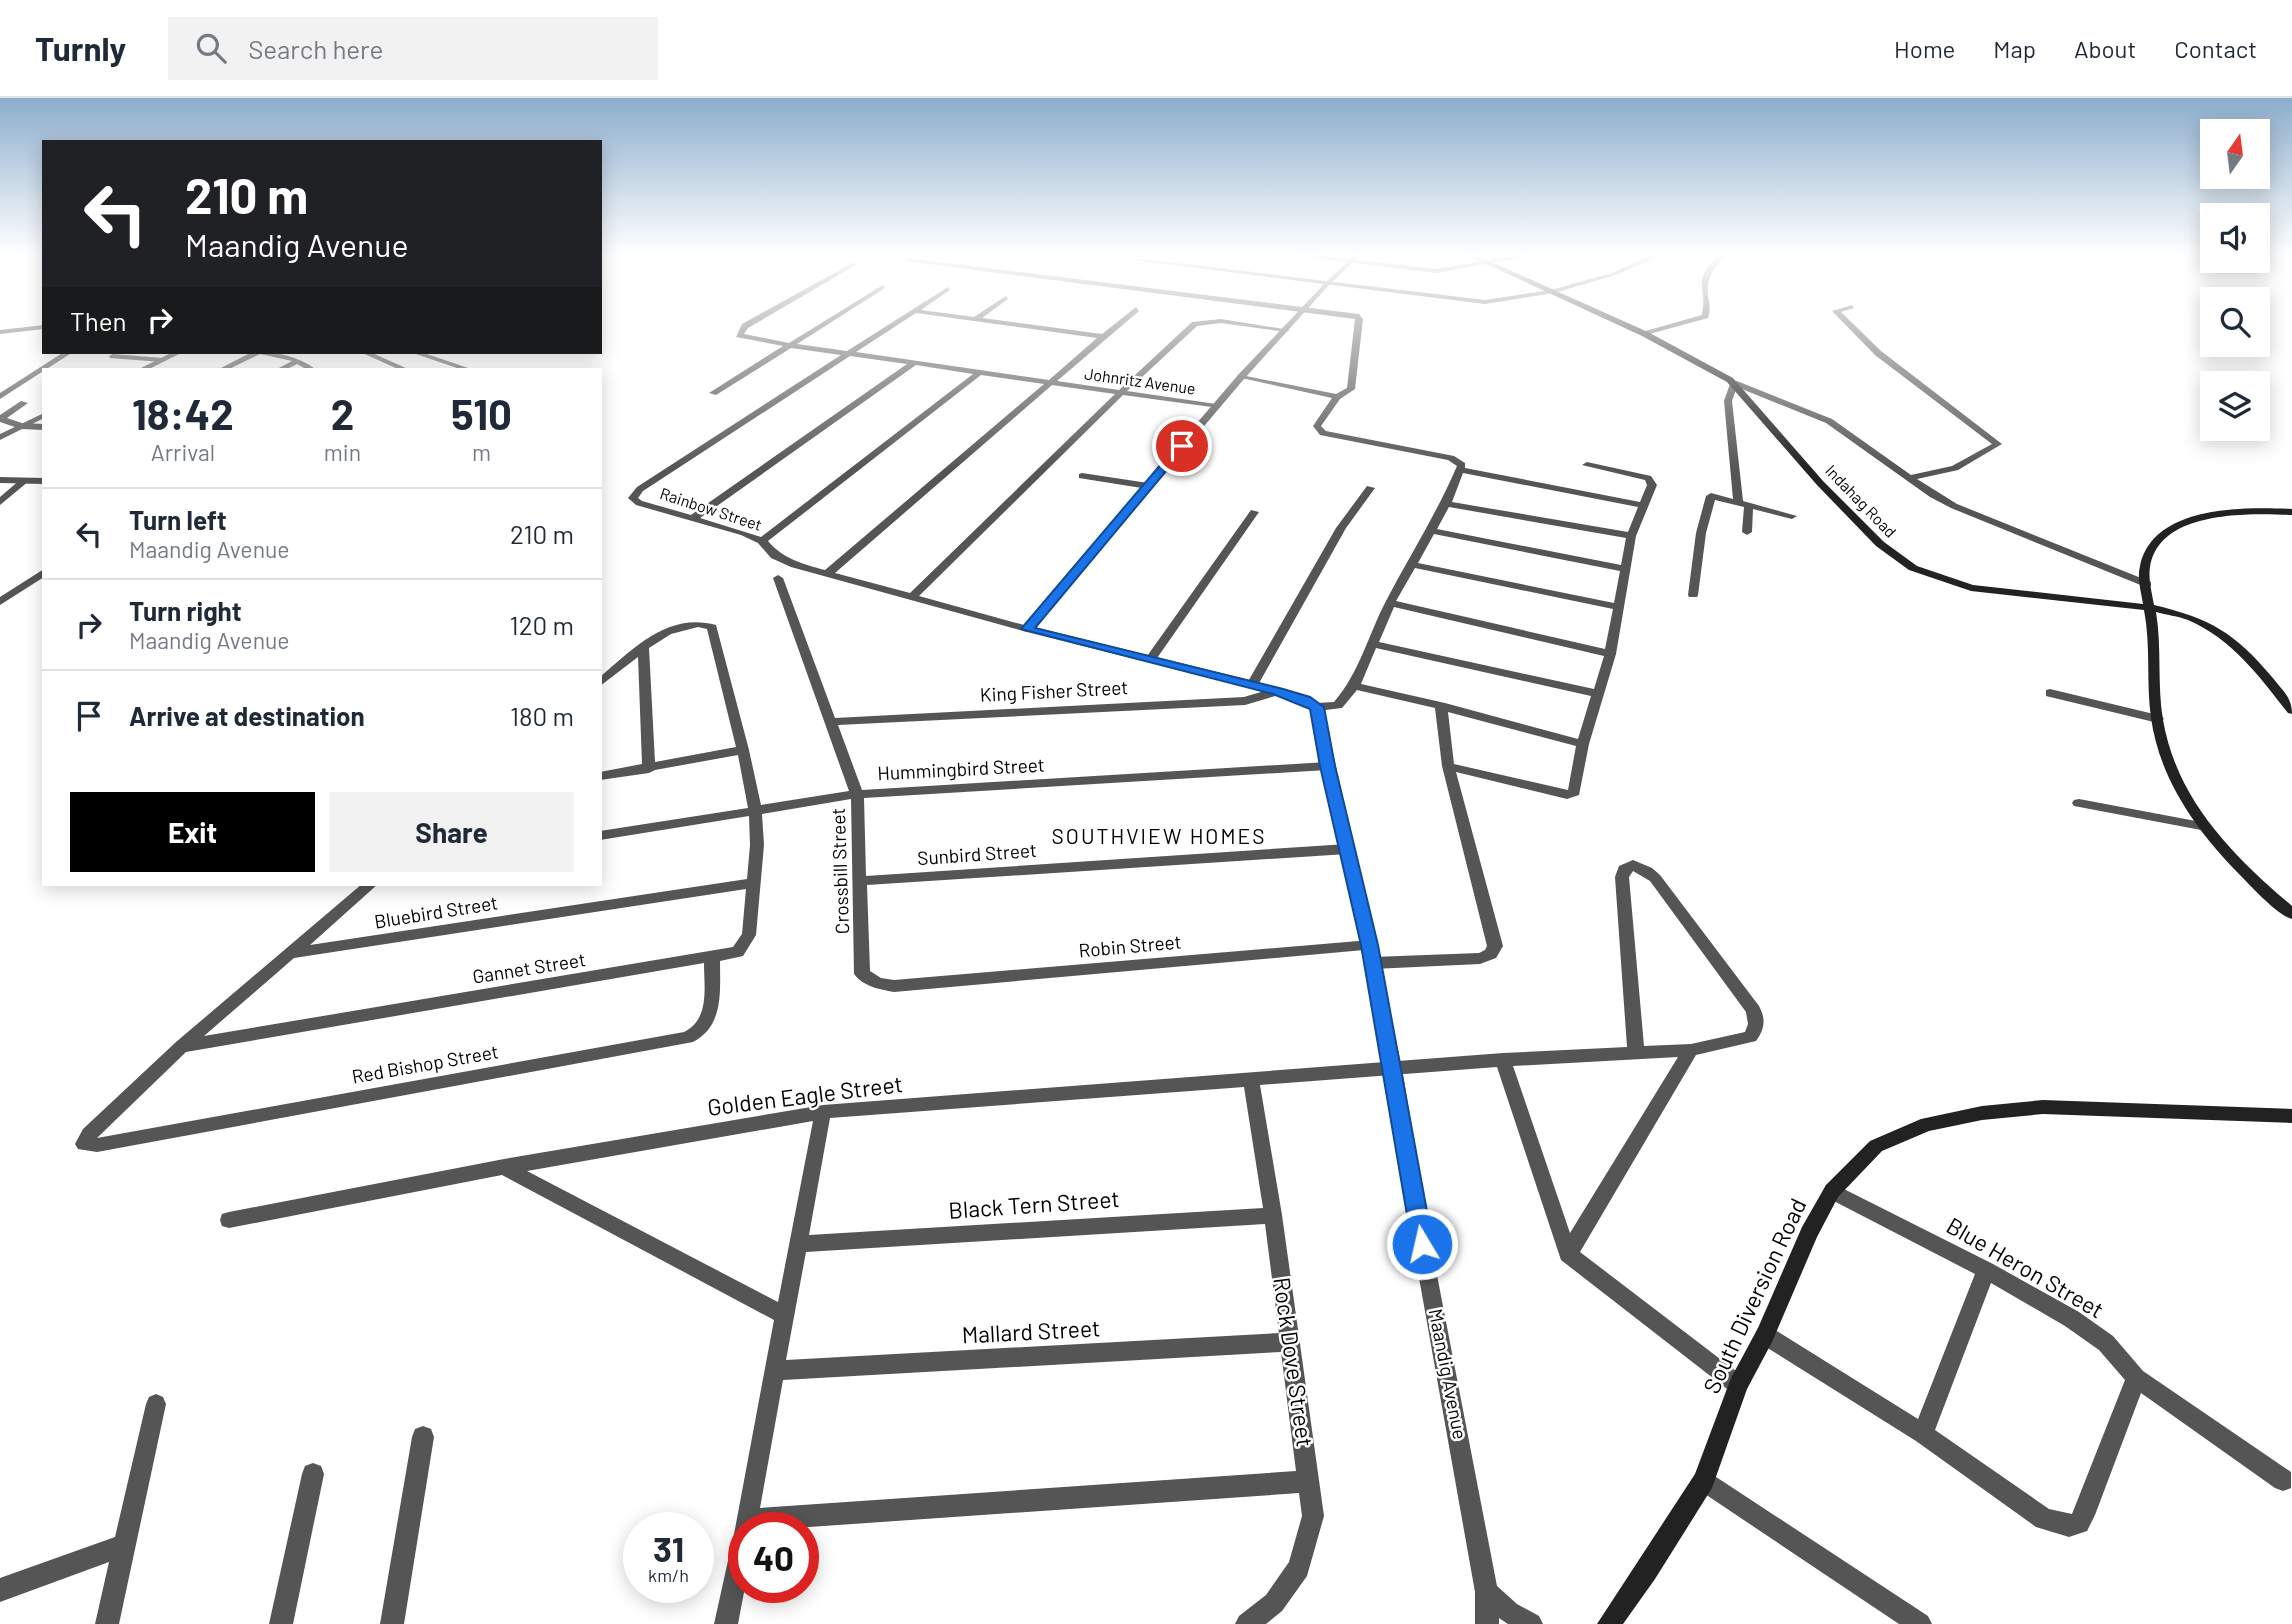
<!DOCTYPE html>
<html lang="en">
<head>
<meta charset="utf-8">
<style>
	body { margin:0; font-family:Barlow,sans-serif; background:#f2f2f3; color:#1f2937; height:100vh; display:flex; flex-direction:column; font-size:26px; white-space:nowrap }
	* { box-sizing:border-box; margin:0 }
	p { font-size:23px; color:#747a83 }
	.icon { flex:none; width:38px; height:38px; fill:none; stroke:currentColor; stroke-width:2; stroke-linecap:round; stroke-linejoin:round }
	.map { position:relative; flex:1; overflow:hidden }
	.panel { position:absolute; left:42px; top:270px; width:560px; height:518px; display:flex; flex-direction:column; background:#fff; border-radius:0px; box-shadow:0 4px 18px #0003 }
	.panel>* { flex:none }
	.top-card { position:absolute; left:42px; top:42px; width:560px; height:214px; border-radius:0px; box-shadow:0 4px 18px #0003; background:#202124; color:#fff; overflow:hidden }
	.needle { width:46px; rotate:14deg }
	.controls { position:absolute; left:2200px; top:21px; display:grid; gap:14px }
	.controls a { display:grid; place-items:center; width:70px; height:70px; border-radius:0px; background:#fff; box-shadow:0 4px 18px #0003; font-size:35px }
	.speed { position:absolute; left:623px; top:1414px; display:flex; gap:14px; font-size:35px; font-weight:700; text-align:center }
	.speed>* { display:grid; place-content:center; width:91px; height:91px; border-radius:50%; background:#fff; box-shadow:0 4px 18px #0003; line-height:1 }
	.speed small { font-size:18px; font-weight:400 }
	.speed .limit { border:10px solid #d22; background:#fff; color:#111 }
	.pin { position:absolute; display:grid; place-items:center; width:60px; height:60px; color:#fff; margin:-30px; border:4px solid #fff; border-radius:50%; box-shadow:0 2px 7px #0007 }
	.me { position:absolute; width:77px; margin:-38px; rotate:351deg; stroke-linejoin:round; filter:drop-shadow(0 0 5px #0008) }
	.turn { display:flex; align-items:center; gap:24px; height:147px; padding:0 28px; font-size:32px }
	.turn .icon { width:91px; height:91px; stroke-width:2.5 }
	.turn b { display:block; font-size:49px; line-height:60px }
	.then { display:flex; align-items:center; height:66px; padding:0 28px; background:#0003; gap:14px; font-size:26px }
	.eta { display:flex; justify-content:space-evenly; align-items:center; height:119px; text-align:center }
	.eta b { font-size:42px; font-weight:700; line-height:49px }
	.button { display:flex; gap:14px; margin-top:auto; padding:14px 28px }
	.button a { flex:1; height:80px; border-radius:0px; background:#000; color:#fff; font-size:28px; font-weight:700; line-height:80px; text-align:center }
	.button a+a { background:#f2f2f3; color:#1f2937 }
	ul { padding:0; list-style:none }
	li { display:flex; align-items:center; gap:21px; height:91px; padding:0 28px; border-top:2px solid #e0e1e3 }
	li div { flex:1 }
	li b { display:block; font-size:26px }
	li em { font-style:normal }
	header { display:flex; align-items:center; gap:42px; box-sizing:border-box; height:98px; padding:0 35px; background:#fff; border-bottom:2px solid #e0e1e3 }
	header strong { font-size:33px }
	nav { display:flex; gap:38px; margin-inline-start:auto; font-size:24px }
	.search { width:490px; height:63px; background:#f2f2f3; display:flex; align-items:center; gap:18px; box-sizing:border-box; padding:0 24px; border-radius:0px; color:#747a83; font-size:26px }
	.map>svg:first-child { display:block }
	.lines { fill:none; stroke-linecap:round; stroke-linejoin:round }
	.minor { fill:#555; fill-rule:evenodd }
	.tertiary { fill:#555; fill-rule:evenodd }
	.secondary { fill:#222; fill-rule:evenodd }
	.route { fill:#1a73e8; stroke:#114b97; stroke-width:2 }
	.labels { text-anchor:middle; stroke-width:5; stroke-linejoin:round; paint-order:stroke }
	.far-street-label { font-size:16px; fill:#000; stroke:#fff }
	.street-label { font-size:19px; fill:#000; stroke:#fff }
	.neighbourhood-label { font-size:21px; letter-spacing:2px; fill:#000; stroke:#fff }
	.near-street-label { font-size:23px; fill:#000; stroke:#fff }
</style>
</head>
<body>
<header>
<strong>Turnly</strong>
<div class="search"><svg class="icon" aria-label="search" viewBox="0 0 24 24"><circle cx="10" cy="10" r="6"/><path d="M15 15l6 6"/></svg>Search here</div>
<nav><a>Home</a><a>Map</a><a>About</a><a>Contact</a></nav>
</header>
<div class="map">
<svg width="2292" height="1526" viewBox="0 0 2292 1526">
	<rect width="100%" height="100%" fill="#fff"/>
	<g class="lines">
		<path class="minor" d="M 1292,157 L 1314,157 L 1436,171 L 1520,157 L 1536,157 L 1436,175 Z
			M 1652,157 L 1661,157 L 1616,177 L 1554,195 L 1485,206 L 1133,162 L 1136,160 L 1485,202 L 1551,192 L 1612,175 Z
			M 1719,157 L 1726,157 C 1714,170 1706,179 1708,197 C 1709,206 1711,212 1708,220 L 1642,238 L 1642,234 L 1702,217 C 1708,188 1690,185 1719,157 Z
			M 908,160 L 1359,216 L 1363,221 L 1355,291 L 1340,301 L 1321,328 L 1326,333 L 1454,358 L 1465,365 L 1465,370 L 1640,404 L 1647,387 L 1645,382 L 1582,367 L 1587,364 L 1651,378 L 1657,387 L 1636,438 L 1616,556 L 1589,646 L 1579,697 L 1567,701 L 1456,674 L 1503,848 L 1496,860 L 1480,866 L 1373,871 L 1368,869 L 1365,865 L 1368,861 L 1373,859 L 1479,855 L 1485,852 L 1487,848 L 1442,668 L 1435,610 L 1357,592 L 1342,610 L 1317,613 L 1311,609 L 1317,605 L 1334,604 C 1360,574 1368,537 1386,503 C 1410,457 1437,415 1457,368 L 1448,362 L 1320,337 L 1313,328 L 1332,300 L 1237,279 L 1241,277 L 1336,296 L 1347,290 L 1355,221 L 906,163 ZM 1463,375 L 1638,409 L 1628,434 L 1452,404 ZM 1449,409 L 1626,440 L 1621,467 L 1437,431 ZM 1434,436 L 1620,473 L 1614,505 L 1418,465 ZM 1415,470 L 1613,511 L 1605,551 L 1396,503 ZM 1394,509 L 1604,558 L 1594,591 L 1379,544 ZM 1376,550 L 1591,598 L 1578,641 L 1445,605 L 1361,586 ZM 1448,614 L 1576,648 L 1568,692 L 1454,666 Z
			M 854,164 L 856,167 L 748,230 L 744,236 L 789,245 L 883,187 L 885,190 L 797,246 L 847,253 L 948,189 L 950,192 L 921,212 L 974,219 L 1006,198 L 1008,201 L 982,220 L 1102,236 L 1136,209 L 1139,213 L 1057,283 L 1119,292 L 1192,224 L 1221,221 L 1290,232 L 1286,234 L 1221,225 L 1197,228 L 1127,293 L 1216,306 L 1220,308 L 1219,310 L 1123,297 L 919,498 L 1031,529 L 1033,531 L 1027,534 L 791,469 L 771,460 L 758,445 L 741,437 L 636,407 L 628,400 L 637,389 L 841,257 L 791,250 L 716,297 L 709,295 L 783,248 L 736,239 L 742,226 ZM 916,215 L 1097,240 L 1049,282 L 856,254 ZM 850,258 L 907,266 L 691,417 L 642,403 L 638,400 L 643,393 ZM 916,267 L 973,276 L 761,439 L 700,420 ZM 981,277 L 1044,286 L 825,472 C 803,466 783,461 768,443 ZM 1052,287 L 1115,296 L 910,495 L 835,475 Z
			M 1852,207 L 1854,210 L 1841,214 L 1881,253 L 2002,346 L 1958,372 L 1917,381 L 1957,406 L 2151,484 L 2151,488 L 2143,488 L 1951,410 L 1930,399 L 1826,325 L 1737,289 L 1732,303 L 1743,403 L 1797,418 L 1792,421 L 1753,411 L 1752,434 L 1747,437 L 1742,434 L 1744,409 L 1715,402 L 1706,435 L 1698,497 L 1697,499 L 1689,499 L 1688,497 L 1696,435 L 1706,398 L 1711,395 L 1733,401 L 1724,303 L 1731,283 L 1737,283 L 1832,321 L 1911,377 L 1952,368 L 1992,346 L 1875,257 L 1832,213 Z
			M 64,254 L 73,254 L 0,301 L 0,295 Z
			M 252,254 C 275,254 297,257 315,271 L 306,271 L 297,266 L 287,271 L 277,271 L 292,263 L 260,256 L 229,271 L 219,271 Z
			M 360,254 L 370,254 L 408,271 L 398,271 Z
			M 410,254 L 421,254 L 471,271 L 460,271 Z
			M 113,256 L 162,260 L 166,262 L 162,264 L 110,260 L 109,258 Z
			M 21,303 L 28,305 L 7,320 L 22,325 L 44,326 L 44,332 L 21,331 L 0,324 L 0,317 Z
			M 1082,375 L 1148,385 L 1153,388 L 1148,391 L 1079,380 L 1079,376 Z
			M 21,381 L 29,383 L 0,407 L 0,399 Z
			M 1367,388 L 1375,390 L 1346,430 L 1258,587 L 1256,590 L 1248,590 L 1246,587 L 1336,430 Z
			M 1251,412 L 1259,414 L 1155,563 L 1147,563 L 1145,561 Z
			M 778,477 L 783,480 L 835,620 L 1244,599 L 1278,589 L 1284,593 L 1282,596 L 1245,607 L 838,627 L 862,692 L 1327,664 L 1333,668 L 1327,672 L 864,700 L 866,778 L 1347,746 L 1354,751 L 1347,756 L 867,787 L 870,873 L 881,880 L 894,882 L 1370,842 L 1375,843 L 1378,847 L 1375,851 L 894,894 C 879,891 864,889 854,876 L 851,701 L 762,716 L 764,747 L 756,837 L 743,858 L 720,863 C 720,893 724,928 693,944 L 97,1054 L 78,1051 L 75,1046 L 83,1031 L 176,944 L 362,786 L 378,786 L 310,847 L 747,781 L 750,747 L 749,718 L 600,742 L 600,733 L 748,710 L 738,657 L 655,672 L 649,675 L 600,682 L 600,674 L 642,666 L 638,559 L 600,588 L 600,579 C 634,550 668,514 716,527 L 749,652 L 761,707 L 849,693 L 773,480 ZM 698,529 L 707,531 L 736,649 L 655,664 L 649,550 L 671,536 ZM 746,791 L 742,836 L 733,849 L 204,938 L 294,860 ZM 704,865 C 704,890 710,921 684,934 L 97,1040 L 186,954 Z
			M 2050,591 L 2162,618 L 2164,621 L 2158,625 L 2046,598 L 2046,592 Z
			M 2079,701 L 2201,724 L 2208,728 L 2201,732 L 2074,708 L 2072,705 L 2074,702 Z
			M 1633,762 L 1652,770 L 1660,777 L 1759,908 C 1766,921 1765,931 1756,943 L 1696,957 L 1580,1154 L 1745,1280 L 1748,1287 L 1745,1294 L 1738,1297 L 1731,1294 L 1561,1162 L 1497,969 L 1260,987 L 1282,1117 L 1324,1418 L 1307,1478 L 1282,1513 L 1266,1526 L 1235,1526 L 1239,1518 L 1266,1497 L 1289,1464 L 1302,1418 L 1299,1395 L 795,1430 L 744,1430 L 745,1489 L 738,1526 L 714,1526 L 735,1431 L 774,1222 L 502,1077 L 229,1130 L 222,1128 L 220,1122 L 222,1116 L 229,1114 L 504,1061 L 823,1007 L 1503,955 L 1627,949 L 1615,779 L 1619,768 ZM 1633,773 L 1650,783 L 1746,914 L 1748,926 L 1745,934 L 1691,946 L 1644,948 L 1629,779 ZM 1678,959 L 1570,1135 L 1513,968 ZM 1244,989 L 1263,1110 L 809,1137 L 830,1020 ZM 813,1023 L 778,1204 L 527,1073 ZM 1265,1126 L 1279,1235 L 786,1262 L 806,1154 ZM 1281,1254 L 1296,1373 L 760,1410 L 783,1282 Z
			M 1832,1085 L 1993,1166 L 2079,1214 L 2113,1238 L 2143,1273 L 2291,1374 L 2291,1390 L 2283,1393 L 2275,1390 L 2141,1295 L 2095,1417 L 2087,1433 L 2069,1439 L 2036,1429 L 1916,1343 L 1758,1244 L 1755,1237 L 1758,1230 L 1765,1227 L 1772,1230 L 1918,1321 L 1975,1176 L 1826,1099 L 1823,1093 L 1826,1087 ZM 1991,1185 L 2065,1228 L 2099,1252 L 2125,1282 L 2072,1416 L 2049,1411 L 1935,1332 Z
			M 156,1296 L 163,1299 L 166,1306 L 119,1526 L 95,1526 L 109,1464 L 0,1504 L 0,1480 L 115,1439 L 146,1306 L 149,1299 Z
			M 423,1328 L 431,1331 L 434,1339 L 404,1526 L 380,1526 L 412,1339 L 415,1331 Z
			M 313,1365 L 321,1368 L 324,1376 L 293,1526 L 269,1526 L 302,1376 L 305,1368 Z
			M 1704,1371 L 1928,1518 L 1932,1526 L 1899,1526 L 1696,1390 L 1693,1382 L 1696,1374 Z"/>
		<path class="tertiary" d="M 1354,157 L 1361,157 L 1329,187 L 1244,281 L 1034,529 L 1282,590 L 1309,599 L 1323,609 L 1402,970 L 1431,1146 L 1497,1488 L 1517,1506 L 1539,1518 L 1543,1526 L 1508,1526 L 1499,1520 L 1499,1526 L 1475,1526 L 1475,1494 L 1413,1146 L 1386,970 L 1311,611 L 1301,605 L 1274,596 L 1023,533 L 1021,531 L 1238,277 L 1325,185 Z
			M 44,227 L 44,231 L 0,236 L 0,232 Z
			M 173,254 L 183,254 L 149,271 L 139,271 Z
			M 44,315 L 44,320 L 0,342 L 0,336 Z
			M 0,379 L 44,380 L 44,386 L 0,385 Z
			M 44,471 L 44,479 L 0,507 L 0,499 Z"/>
		<path class="secondary" d="M 1467,157 L 1476,157 L 1648,234 L 1733,280 L 1823,383 L 1884,444 L 1917,468 L 1973,487 L 2143,506 C 2141,494 2137,480 2140,468 C 2153,407 2244,409 2292,411 L 2292,417 C 2249,415 2159,412 2150,469 C 2148,481 2152,495 2154,507 C 2211,521 2234,534 2272,579 C 2282,592 2292,599 2292,616 L 2288,615 C 2259,578 2232,541 2188,522 C 2178,518 2166,517 2156,514 C 2162,550 2157,586 2163,622 C 2177,702 2232,757 2292,808 L 2292,821 C 2277,817 2251,788 2239,776 C 2196,732 2160,682 2151,620 C 2146,584 2151,548 2144,512 L 1971,493 L 1909,472 L 1876,448 L 1817,387 L 1727,284 L 1642,238 Z
			M 2043,1002 L 2292,1011 L 2292,1025 L 2043,1016 L 1982,1022 L 1929,1033 L 1882,1053 L 1838,1099 L 1817,1139 L 1772,1244 L 1747,1291 L 1712,1390 L 1655,1481 L 1623,1526 L 1597,1526 L 1695,1376 L 1731,1280 L 1758,1230 L 1802,1129 L 1826,1087 L 1870,1043 L 1921,1021 L 1982,1008 Z"/>
	</g>
	<linearGradient id="sky" x2="0" y2="1"><stop stop-color="#8cadcc"/><stop offset="0.42" stop-color="#fff"/><stop offset="1" stop-color="#fff" stop-opacity="0"/></linearGradient>
	<rect width="2292" height="371" fill="url(#sky)"/>
	<path class="route" d="M 1178,346 L 1187,348 L 1035,530 L 1283,591 L 1310,599 L 1324,609 L 1335,668 L 1378,847 L 1433,1146 L 1430,1153 L 1422,1155 L 1415,1153 L 1412,1146 L 1361,847 L 1320,668 L 1310,611 L 1273,596 L 1021,531 Z"/>
	<g class="labels">
		<g class="far-street-label">
			<text transform="translate(1140 283) rotate(8)" y="6">Johnritz Avenue</text>
			<text transform="translate(1861 403) rotate(46)" y="6">Indahag Road</text>
			<text transform="translate(711 411) rotate(18)" y="6">Rainbow Street</text>
		</g>
		<g class="street-label">
			<text transform="translate(1054 593) rotate(-3)" y="7">King Fisher Street</text>
			<text transform="translate(961 671) rotate(-3)" y="7">Hummingbird Street</text>
			<text transform="translate(977 756) rotate(-4)" y="7">Sunbird Street</text>
			<text transform="translate(840 773) rotate(-92)" y="7">Crossbill Street</text>
			<text transform="translate(436 814) rotate(-9)" y="7">Bluebird Street</text>
			<text transform="translate(1130 848) rotate(-5)" y="7">Robin Street</text>
			<text transform="translate(529 870) rotate(-9)" y="7">Gannet Street</text>
			<text transform="translate(425 966) rotate(-10)" y="7">Red Bishop Street</text>
			<text transform="translate(1448 1276) rotate(79)" y="7">Maandig Avenue</text>
		</g>
		<g class="neighbourhood-label">
			<text x="1159" y="746">SOUTHVIEW HOMES</text>
		</g>
		<g class="near-street-label">
			<text transform="translate(805 998) rotate(-7)" y="8">Golden Eagle Street</text>
			<text transform="translate(1034 1107) rotate(-4)" y="8">Black Tern Street</text>
			<text transform="translate(2025 1170) rotate(30)" y="8">Blue Heron Street</text>
			<text transform="translate(1755 1198) rotate(-65)" y="8">South Diversion Road</text>
			<text transform="translate(1031 1234) rotate(-3)" y="8">Mallard Street</text>
			<text transform="translate(1293 1264) rotate(82)" y="8">Rock Dove Street</text>
		</g>
	</g>
</svg>
<div class="controls">
<a><svg class="needle" viewBox="-14 -14 28 28"><path d="M0-13l5 13h-10z" fill="#e53935"/><path d="M0 13l5-13h-10z" fill="#747a83"/></svg></a>
<a><svg class="icon" aria-label="sound" viewBox="0 0 24 24"><path d="M4 9h4l5-4v14l-5-4H4zM17 9q2 3 0 6"/></svg></a>
<a><svg class="icon" aria-label="search" viewBox="0 0 24 24"><circle cx="10" cy="10" r="6"/><path d="M15 15l6 6"/></svg></a>
<a><svg class="icon" aria-label="layers" viewBox="0 0 24 24"><path d="M12 4l9 5-9 5-9-5zM3 14l9 5 9-5"/></svg></a>
</div>
<div class="speed"><div>31<small>km/h</small></div><div class="limit">40</div></div>
<div class="pin" style="left:1182px;top:348px;background:#d93025"><svg class="icon" aria-label="arrive" viewBox="0 0 24 24"><path d="M6 21V4h12l-3 4 3 4H6"/></svg></div>
<svg class="me" style="left:1422px;top:1146px" viewBox="-20 -20 40 40"><circle r="17" fill="#1a73e8" stroke="#fff" stroke-width="3"/><path d="M0-11L8 9 0 5-8 9z" fill="#fff"/></svg>
<div class="top-card">
<div class="turn"><svg class="icon" aria-label="left" viewBox="0 0 24 24"><path d="M17 20v-9H6M10 6l-5 5 5 5"/></svg><div><b>210 m</b>Maandig Avenue</div></div>
<div class="then">Then<svg class="icon" aria-label="right" viewBox="0 0 24 24"><path d="M7 20v-9h11M14 6l5 5-5 5"/></svg></div>
</div>
<section class="panel">
<div class="eta">
<div><b>18:42</b><p>Arrival</p></div>
<div><b>2</b><p>min</p></div>
<div><b>510</b><p>m</p></div>
</div>
<ul>
<li><svg class="icon" aria-label="left" viewBox="0 0 24 24"><path d="M17 20v-9H6M10 6l-5 5 5 5"/></svg><div><b>Turn left</b><p>Maandig Avenue</p></div><em>210 m</em></li>
<li><svg class="icon" aria-label="right" viewBox="0 0 24 24"><path d="M7 20v-9h11M14 6l5 5-5 5"/></svg><div><b>Turn right</b><p>Maandig Avenue</p></div><em>120 m</em></li>
<li><svg class="icon" aria-label="arrive" viewBox="0 0 24 24"><path d="M6 21V4h12l-3 4 3 4H6"/></svg><div><b>Arrive at destination</b></div><em>180 m</em></li>
</ul>
<div class="button"><a>Exit</a><a>Share</a></div>
</section>
</div>
</body>
</html>
